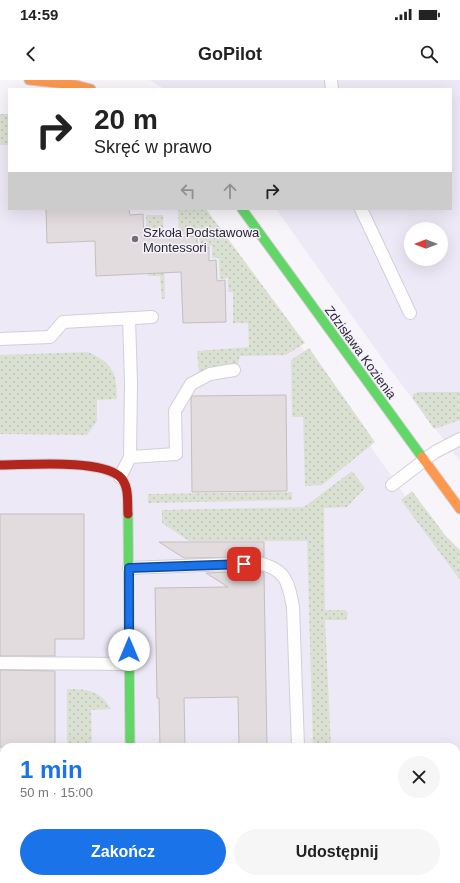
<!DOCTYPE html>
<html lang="pl">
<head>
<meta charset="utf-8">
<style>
	body { margin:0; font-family:Arial,sans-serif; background:#f6f6f6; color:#222; height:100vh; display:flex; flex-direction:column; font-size:15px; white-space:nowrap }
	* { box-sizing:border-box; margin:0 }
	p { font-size:13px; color:#767676 }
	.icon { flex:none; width:22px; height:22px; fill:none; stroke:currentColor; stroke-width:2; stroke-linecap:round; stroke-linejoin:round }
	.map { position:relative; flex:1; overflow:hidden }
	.panel { position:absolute; left:0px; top:663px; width:460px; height:140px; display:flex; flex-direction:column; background:#fff; border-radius:12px 12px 0 0; box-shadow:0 4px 16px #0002 }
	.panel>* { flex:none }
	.hud { position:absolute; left:8px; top:8px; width:444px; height:122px; border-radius:0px; box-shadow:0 4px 16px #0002; background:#fff; color:#222; overflow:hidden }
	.needle { width:26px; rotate:270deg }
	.buttons { position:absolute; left:404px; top:142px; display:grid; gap:8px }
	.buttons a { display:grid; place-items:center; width:44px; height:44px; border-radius:50%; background:#fff; box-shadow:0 4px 16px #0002; font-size:20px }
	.pin { position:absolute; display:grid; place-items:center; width:34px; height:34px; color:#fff; margin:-17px; border-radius:8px; box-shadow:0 2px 6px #0006 }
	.me { position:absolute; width:44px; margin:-22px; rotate:0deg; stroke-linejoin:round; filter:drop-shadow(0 0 3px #0008) }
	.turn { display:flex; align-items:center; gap:14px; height:84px; padding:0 20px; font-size:18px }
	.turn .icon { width:52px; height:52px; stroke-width:2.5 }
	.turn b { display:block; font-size:28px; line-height:34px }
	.lanes { display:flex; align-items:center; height:38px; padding:0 20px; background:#0003; justify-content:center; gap:20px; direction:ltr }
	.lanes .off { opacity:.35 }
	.round { display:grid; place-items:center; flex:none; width:42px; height:42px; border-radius:21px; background:#f6f6f6 }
	.headline { display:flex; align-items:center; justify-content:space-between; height:68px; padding:0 20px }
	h1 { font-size:24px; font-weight:700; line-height:30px; color:#1a73e8 }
	.action { display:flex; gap:8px; margin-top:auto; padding:8px 20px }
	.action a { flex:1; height:46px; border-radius:24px; background:#1a73e8; color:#fff; font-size:16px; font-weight:700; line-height:46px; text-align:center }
	.action a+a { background:#f6f6f6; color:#222 }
	.status { display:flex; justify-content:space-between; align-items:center; height:28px; padding:0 20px; background:#fff; direction:ltr }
	.status svg { height:11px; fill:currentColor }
	header { display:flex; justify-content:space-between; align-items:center; height:52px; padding:0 20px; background:#fff; font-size:18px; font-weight:700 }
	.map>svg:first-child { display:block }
	.built { fill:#eee9f6; fill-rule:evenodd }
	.grass { fill:url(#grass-dots) }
	.building { fill:#e3dcde; stroke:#c4bebe }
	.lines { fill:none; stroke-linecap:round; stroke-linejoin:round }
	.lane-casing { stroke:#d2cfd6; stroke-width:14 }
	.street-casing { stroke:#d2cfd6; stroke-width:24 }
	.fast-casing { stroke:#d2cfd6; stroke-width:11 }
	.slow-casing { stroke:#d2cfd6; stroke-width:11 }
	.jam-casing { stroke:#d2cfd6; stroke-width:11 }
	.lane { stroke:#fefefe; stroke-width:12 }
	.street { stroke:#fefefe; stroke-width:22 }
	.fast { stroke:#63d668; stroke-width:9 }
	.slow { stroke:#ff974d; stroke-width:9 }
	.jam { stroke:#b3261e; stroke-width:9 }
	.route-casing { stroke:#114b97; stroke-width:10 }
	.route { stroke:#1a73e8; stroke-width:7 }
	.poi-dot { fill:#726f77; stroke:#f6f2fd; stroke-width:1.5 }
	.labels { text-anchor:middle; stroke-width:3; stroke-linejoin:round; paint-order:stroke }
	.poi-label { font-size:13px; fill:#2b2731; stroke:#f6f2fd; text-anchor:start }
	.street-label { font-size:13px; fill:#2b2731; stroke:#f6f2fd }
</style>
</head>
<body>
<div class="status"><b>14:59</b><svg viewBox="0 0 49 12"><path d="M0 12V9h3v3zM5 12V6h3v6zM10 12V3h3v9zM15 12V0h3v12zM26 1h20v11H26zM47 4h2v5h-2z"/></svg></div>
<header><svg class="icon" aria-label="back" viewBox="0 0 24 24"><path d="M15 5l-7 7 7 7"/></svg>GoPilot<svg class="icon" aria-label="search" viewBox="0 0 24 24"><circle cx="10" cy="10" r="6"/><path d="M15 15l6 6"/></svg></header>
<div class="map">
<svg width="460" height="803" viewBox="0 0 460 803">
	<defs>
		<pattern id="grass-dots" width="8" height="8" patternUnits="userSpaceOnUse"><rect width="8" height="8" fill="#dbe1d2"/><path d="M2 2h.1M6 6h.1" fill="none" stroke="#bcc1b5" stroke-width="1.8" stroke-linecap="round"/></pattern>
	</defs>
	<rect width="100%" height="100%" fill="#f7f5fa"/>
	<path class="built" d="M 150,0 L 460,0 L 460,381 L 389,288 L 276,129 L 451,129 L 451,9 L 164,9 ZM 411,149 L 441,149 L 441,179 L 411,179 Z
		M 0,42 L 9,42 L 9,129 L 195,129 L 302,268 L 438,463 L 460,484 L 460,779 L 456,779 L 456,667 L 4,667 L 4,795 L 0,795 Z"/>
	<path class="grass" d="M 0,34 L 9,34 L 9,65 L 0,65 Z
		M 178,129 L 206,129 L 305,263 L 286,275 L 240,276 L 238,284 L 216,286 L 199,292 L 197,271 L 249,267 L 248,243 L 233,243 L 233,212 L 228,212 L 228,198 L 220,199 L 219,178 L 212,178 L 212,166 L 200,166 L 199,154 L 179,155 Z
		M 146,135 L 163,135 L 165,219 L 162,219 L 160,196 L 148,196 Z
		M 309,268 L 375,362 L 322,405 L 305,406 L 303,337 L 292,337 L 291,280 Z
		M 88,272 C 113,283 117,293 117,319 L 97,320 L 97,341 L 87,355 L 0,354 L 0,275 Z
		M 419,312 L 460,312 L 460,340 L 434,349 L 413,319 L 413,314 Z
		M 352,391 L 365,408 L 347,427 L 324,428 L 325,530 L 345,530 L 348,533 L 346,540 L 325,540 L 331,667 L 313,667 L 307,461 L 189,461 L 162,443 L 162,430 L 304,427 Z
		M 412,411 L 445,455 L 460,470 L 460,500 L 401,420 Z
		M 292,412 L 292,420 L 148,423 L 148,414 Z
		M 67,609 C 87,609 100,610 111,629 L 91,630 L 92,667 L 67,667 Z
		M 456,790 L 460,790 L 460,800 L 327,803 L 319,802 L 318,799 L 456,799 Z"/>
	<path class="building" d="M 46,129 L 129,129 L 130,135 L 143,134 L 144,158 L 197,156 L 197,168 L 209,167 L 209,181 L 216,180 L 217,201 L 225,200 L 226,242 L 183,243 L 181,192 L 96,196 L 95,161 L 47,163 Z
		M 286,315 L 287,411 L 192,412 L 191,319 L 192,316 Z
		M 0,434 L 84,434 L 84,559 L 55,559 L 55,576 L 0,576 Z
		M 159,462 L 264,462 L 264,477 L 184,478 Z
		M 258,491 L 264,493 L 267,667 L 239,667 L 238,617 L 184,618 L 185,667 L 160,667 L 159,618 L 157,618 L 155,508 L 228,507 L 206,493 Z
		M 0,590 L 55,591 L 55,667 L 0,667 Z"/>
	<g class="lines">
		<defs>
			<path id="lane" d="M 331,0 L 332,9
				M 361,129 L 410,233
				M 0,259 L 50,257 L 63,242 L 152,237
				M 130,377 L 176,374 L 175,331 L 191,304 L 210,294 L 234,290
				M 120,397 L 130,377 L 131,303 L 129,238
				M 392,405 L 435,372 L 460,359
				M 129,488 L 259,483 C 286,490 288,501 293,527 L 298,667
				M 0,583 L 129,584
				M 302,799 L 302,803"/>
			<path id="street" d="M 130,799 L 130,803"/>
			<path id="fast" d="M 242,129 L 422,377
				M 128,434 L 130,667"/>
			<path id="slow" d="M 29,0 L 76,5 L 91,9
				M 422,377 L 460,429"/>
			<path id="jam" d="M 0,385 C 28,385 98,379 119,396 C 130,405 127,422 128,434"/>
		</defs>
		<use href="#lane" class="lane-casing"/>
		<use href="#street" class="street-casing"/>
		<use href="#fast" class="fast-casing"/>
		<use href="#slow" class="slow-casing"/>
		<use href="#jam" class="jam-casing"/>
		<use href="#lane" class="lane"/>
		<use href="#street" class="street"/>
		<use href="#fast" class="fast"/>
		<use href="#slow" class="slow"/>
		<use href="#jam" class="jam"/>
	</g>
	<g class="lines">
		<defs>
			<path id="route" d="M 129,570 L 129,488 L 244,484"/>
		</defs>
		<use href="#route" class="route-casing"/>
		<use href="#route" class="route"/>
	</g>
	<circle class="poi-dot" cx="135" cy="159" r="4"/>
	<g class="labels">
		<g class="poi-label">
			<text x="143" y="157">Szkoła Podstawowa<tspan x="143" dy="15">Montessori</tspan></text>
		</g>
		<g class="street-label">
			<text transform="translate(361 272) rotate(54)" y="5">Zdzisława Kozienia</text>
		</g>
	</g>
</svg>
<div class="buttons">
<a><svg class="needle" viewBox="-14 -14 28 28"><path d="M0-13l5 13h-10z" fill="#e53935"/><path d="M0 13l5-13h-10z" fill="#767676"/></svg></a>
</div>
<div class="pin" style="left:244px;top:484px;background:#d93025"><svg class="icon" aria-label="arrive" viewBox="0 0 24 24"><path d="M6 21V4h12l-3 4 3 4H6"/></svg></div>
<svg class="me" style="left:129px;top:570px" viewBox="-20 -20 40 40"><circle r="19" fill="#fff"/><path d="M0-13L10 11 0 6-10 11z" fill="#1a73e8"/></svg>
<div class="hud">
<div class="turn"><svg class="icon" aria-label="right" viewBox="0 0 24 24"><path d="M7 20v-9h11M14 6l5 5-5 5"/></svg><div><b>20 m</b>Skręć w prawo</div></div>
<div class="lanes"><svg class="icon off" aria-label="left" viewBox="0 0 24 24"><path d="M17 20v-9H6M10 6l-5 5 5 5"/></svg><svg class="icon off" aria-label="ahead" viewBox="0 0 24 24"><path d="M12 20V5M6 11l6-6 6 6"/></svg><svg class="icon" aria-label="right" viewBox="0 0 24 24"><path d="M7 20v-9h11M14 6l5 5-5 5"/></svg></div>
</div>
<section class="panel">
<div class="headline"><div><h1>1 min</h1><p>50 m · 15:00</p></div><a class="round"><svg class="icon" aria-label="close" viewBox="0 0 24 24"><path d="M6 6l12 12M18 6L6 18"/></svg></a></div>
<div class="action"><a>Zakończ</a><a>Udostępnij</a></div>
</section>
</div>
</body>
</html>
